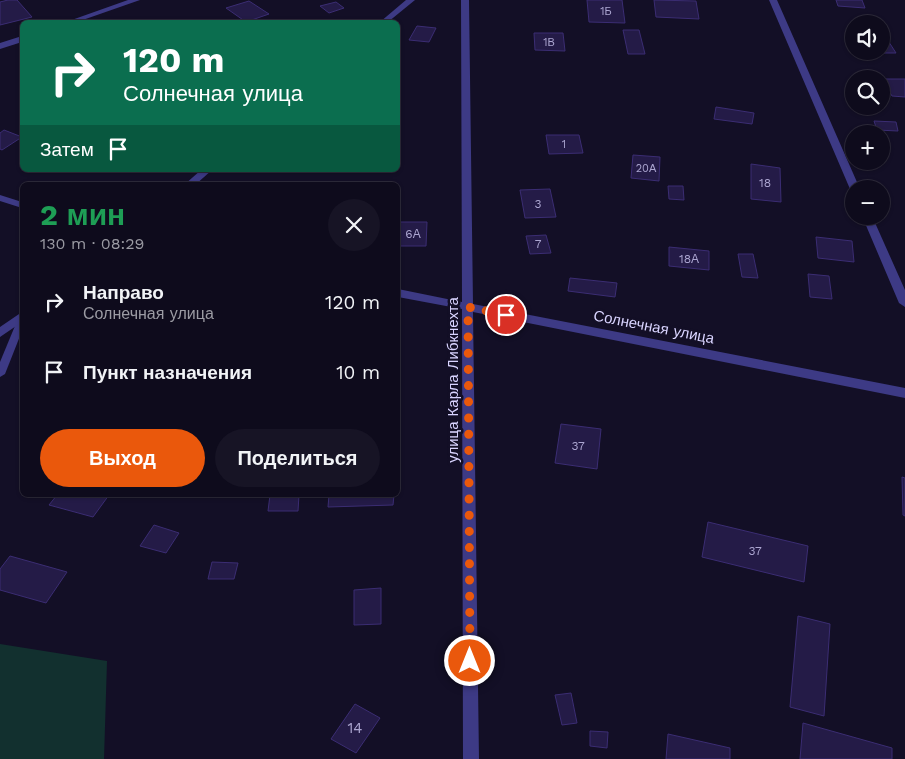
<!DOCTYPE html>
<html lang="ru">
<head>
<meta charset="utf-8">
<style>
	body { margin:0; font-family:"Work Sans",sans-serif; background:#171425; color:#f1f3f6; height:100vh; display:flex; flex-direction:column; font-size:19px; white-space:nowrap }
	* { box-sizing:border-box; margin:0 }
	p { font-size:16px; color:#9b9ba3 }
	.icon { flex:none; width:28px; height:28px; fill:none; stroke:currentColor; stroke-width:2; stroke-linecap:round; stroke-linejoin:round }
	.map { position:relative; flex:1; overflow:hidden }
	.sheet { position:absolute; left:20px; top:182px; width:380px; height:315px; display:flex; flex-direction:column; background:#0e0b1c; border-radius:8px; box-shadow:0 1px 4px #0004,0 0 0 1px #2e2b3b }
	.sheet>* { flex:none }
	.hud { position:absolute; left:20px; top:20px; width:380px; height:152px; border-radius:8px; box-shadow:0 1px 4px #0004,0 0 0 1px #2e2b3b; background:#0b6e4f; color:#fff; overflow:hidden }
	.fabs { position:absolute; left:845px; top:15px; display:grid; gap:10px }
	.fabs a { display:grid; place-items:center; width:45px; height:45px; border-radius:50%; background:#0e0b1c; box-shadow:0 1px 4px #0004,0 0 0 1px #2e2b3b; font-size:25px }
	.pin { position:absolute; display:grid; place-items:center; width:42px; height:42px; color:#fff; margin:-21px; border:2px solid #fff; border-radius:50%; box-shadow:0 1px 5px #0007 }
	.me { position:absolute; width:55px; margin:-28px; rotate:0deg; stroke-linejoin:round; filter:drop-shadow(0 0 4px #0008) }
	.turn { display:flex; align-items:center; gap:18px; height:105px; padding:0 20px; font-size:22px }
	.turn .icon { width:65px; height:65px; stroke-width:2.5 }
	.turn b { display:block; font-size:35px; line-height:42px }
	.then { display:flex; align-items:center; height:48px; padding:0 20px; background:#0003; gap:10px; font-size:19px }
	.round { display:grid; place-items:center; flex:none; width:52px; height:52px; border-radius:26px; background:#171425 }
	.overview { display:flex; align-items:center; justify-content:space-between; height:85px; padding:0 20px }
	h1 { font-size:30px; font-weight:700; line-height:38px; color:#1e9e55 }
	.primary-button { display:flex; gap:10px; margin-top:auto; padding:10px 20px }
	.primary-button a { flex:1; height:58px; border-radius:30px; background:#ea580c; color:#fff; font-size:20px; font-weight:700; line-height:58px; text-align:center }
	.primary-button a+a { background:#171425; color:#f1f3f6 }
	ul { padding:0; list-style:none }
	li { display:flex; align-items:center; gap:15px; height:70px; padding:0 20px }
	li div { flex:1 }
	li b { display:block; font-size:19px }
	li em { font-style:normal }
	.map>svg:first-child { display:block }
	.green { fill:#12302f }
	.building { fill:#241b47; stroke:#3b2d73 }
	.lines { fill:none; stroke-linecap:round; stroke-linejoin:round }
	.lane { fill:#3d3a85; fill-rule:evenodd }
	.street { fill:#3d3a85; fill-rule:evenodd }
	.route { stroke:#ea580c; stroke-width:9; stroke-dasharray:0 16.2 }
	.labels { text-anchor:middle; stroke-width:5; stroke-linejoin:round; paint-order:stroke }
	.far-number-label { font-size:11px; fill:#aca6d1 }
	.number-label { font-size:12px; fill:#aca6d1 }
	.street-label { font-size:15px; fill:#d9d4ff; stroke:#130f26 }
	.near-number-label { font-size:15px; fill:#aca6d1 }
</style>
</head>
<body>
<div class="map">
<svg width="905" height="759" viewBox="0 0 905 759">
	<rect width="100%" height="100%" fill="#130f26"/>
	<path class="green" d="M 0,644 L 107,661 L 104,759 L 0,759 Z"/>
	<path class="building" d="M 8,0 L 17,0 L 32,17 L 0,25 L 0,2 Z
		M 587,0 L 622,0 L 625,23 L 589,22 Z
		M 654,0 L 696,1 L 699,19 L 656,17 Z
		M 836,0 L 862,0 L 865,8 L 838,6 Z
		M 249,1 L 269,14 L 246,22 L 226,8 Z
		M 336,2 L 344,8 L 329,13 L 320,6 Z
		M 417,26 L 436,28 L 429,42 L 409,40 Z
		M 623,30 L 639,30 L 645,54 L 628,54 Z
		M 534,33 L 563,33 L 565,51 L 535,50 Z
		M 881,39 L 887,39 L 896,53 L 875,53 L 874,51 L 881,51 Z
		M 882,79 L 905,79 L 905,97 L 892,96 Z
		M 716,107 L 754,113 L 752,124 L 714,119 Z
		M 874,121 L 896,122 L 898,131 L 877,130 Z
		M 4,130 L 22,137 L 2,150 L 0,149 L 0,133 Z
		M 546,135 L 579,135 L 583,153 L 549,154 Z
		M 633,155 L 660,157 L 659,181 L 631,178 Z
		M 751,164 L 780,168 L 781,202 L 751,199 Z
		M 668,186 L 683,186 L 684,200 L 669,199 Z
		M 550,189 L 556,217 L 525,218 L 520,190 Z
		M 400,222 L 427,222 L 426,246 L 399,246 Z
		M 546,235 L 551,253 L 530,254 L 526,236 Z
		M 816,237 L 852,241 L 854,262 L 818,258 Z
		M 669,247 L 709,251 L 709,270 L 669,266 Z
		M 738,254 L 753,254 L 758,278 L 742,277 Z
		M 808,274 L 829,276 L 832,299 L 810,297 Z
		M 570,278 L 617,283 L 615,297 L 568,291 Z
		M 561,424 L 601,429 L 597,469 L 555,463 Z
		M 902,477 L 905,478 L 905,516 L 903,515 Z
		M 57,495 L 109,495 L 93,517 L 49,505 Z
		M 270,495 L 299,495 L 298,511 L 268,511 Z
		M 329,495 L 394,495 L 393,505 L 328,507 Z
		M 708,522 L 808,546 L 804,582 L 702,557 Z
		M 154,525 L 179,533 L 166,553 L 140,546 Z
		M 10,556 L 67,572 L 46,603 L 0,590 L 0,569 Z
		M 212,562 L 238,563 L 234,579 L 208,579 Z
		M 381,588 L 381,624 L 354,625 L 354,590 Z
		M 798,616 L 830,624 L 824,716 L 790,707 Z
		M 571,693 L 577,723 L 562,725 L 555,695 Z
		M 355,704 L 380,718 L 356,753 L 331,739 Z
		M 803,723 L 892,748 L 892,759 L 800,759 Z
		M 590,731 L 608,732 L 607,748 L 590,746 Z
		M 668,734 L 730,748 L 730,759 L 666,759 Z"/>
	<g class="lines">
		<path class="lane" d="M 22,318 L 22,331 L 5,374 L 0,377 L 0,362 L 17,321 Z"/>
		<path class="street" d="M 128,0 L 140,0 L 77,22 L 66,22 Z
			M 406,0 L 415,0 L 388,22 L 380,22 Z
			M 461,0 L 469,0 L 473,304 L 905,388 L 905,398 L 473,312 L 479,759 L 463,759 L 462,309 L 398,297 L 398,289 L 462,302 Z
			M 769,0 L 777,0 L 860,189 L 854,189 L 854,192 L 850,189 Z
			M 22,36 L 22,42 L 0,49 L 0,43 Z
			M 201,170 L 212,170 L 195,185 L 184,185 Z
			M 0,195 L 22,202 L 22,208 L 0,201 Z
			M 862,216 L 872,216 L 905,290 L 905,307 L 899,303 Z
			M 22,312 L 22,322 L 0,337 L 0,327 Z"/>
	</g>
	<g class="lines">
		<path class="route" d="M 470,661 L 468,307 L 506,315"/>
	</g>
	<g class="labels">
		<g class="far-number-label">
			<text x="606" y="15">1Б</text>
			<text x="549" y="46">1В</text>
			<text x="564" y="148">1</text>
			<text x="646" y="172">20А</text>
		</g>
		<g class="number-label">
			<text x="765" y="187">18</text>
			<text x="538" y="208">3</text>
			<text x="413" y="238">6А</text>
			<text x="538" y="248">7</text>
			<text x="689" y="263">18А</text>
			<text x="578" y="450">37</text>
			<text x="755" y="555">37</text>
		</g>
		<g class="street-label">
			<text transform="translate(654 327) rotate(11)" y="5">Солнечная улица</text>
			<text transform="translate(453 380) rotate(-90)" y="5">улица Карла Либкнехта</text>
		</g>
		<g class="near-number-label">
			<text x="355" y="733">14</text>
		</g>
	</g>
</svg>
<div class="fabs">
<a><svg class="icon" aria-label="sound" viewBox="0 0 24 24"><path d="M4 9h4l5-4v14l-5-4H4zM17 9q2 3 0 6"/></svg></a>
<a><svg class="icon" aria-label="search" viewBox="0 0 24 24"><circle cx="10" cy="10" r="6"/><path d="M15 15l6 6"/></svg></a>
<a>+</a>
<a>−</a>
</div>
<div class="pin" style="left:506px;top:315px;background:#d93025"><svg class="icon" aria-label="arrive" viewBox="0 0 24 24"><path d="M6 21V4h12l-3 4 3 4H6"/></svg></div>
<svg class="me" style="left:470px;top:661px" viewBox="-20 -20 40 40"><circle r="17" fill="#ea580c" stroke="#fff" stroke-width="3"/><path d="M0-11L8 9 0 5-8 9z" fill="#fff"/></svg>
<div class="hud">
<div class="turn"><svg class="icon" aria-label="right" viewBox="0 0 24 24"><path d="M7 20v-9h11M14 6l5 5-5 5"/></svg><div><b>120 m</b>Солнечная улица</div></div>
<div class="then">Затем<svg class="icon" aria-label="arrive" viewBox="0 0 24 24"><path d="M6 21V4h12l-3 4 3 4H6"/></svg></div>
</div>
<section class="sheet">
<div class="overview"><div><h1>2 мин</h1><p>130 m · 08:29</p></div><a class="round"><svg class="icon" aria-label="close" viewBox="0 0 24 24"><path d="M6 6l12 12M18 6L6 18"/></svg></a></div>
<ul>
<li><svg class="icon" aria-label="right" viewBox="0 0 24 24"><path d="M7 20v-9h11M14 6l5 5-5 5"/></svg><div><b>Направо</b><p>Солнечная улица</p></div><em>120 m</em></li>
<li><svg class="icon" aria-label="arrive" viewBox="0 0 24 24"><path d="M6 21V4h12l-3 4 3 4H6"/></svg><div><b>Пункт назначения</b></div><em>10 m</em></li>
</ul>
<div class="primary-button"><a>Выход</a><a>Поделиться</a></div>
</section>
</div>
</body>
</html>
